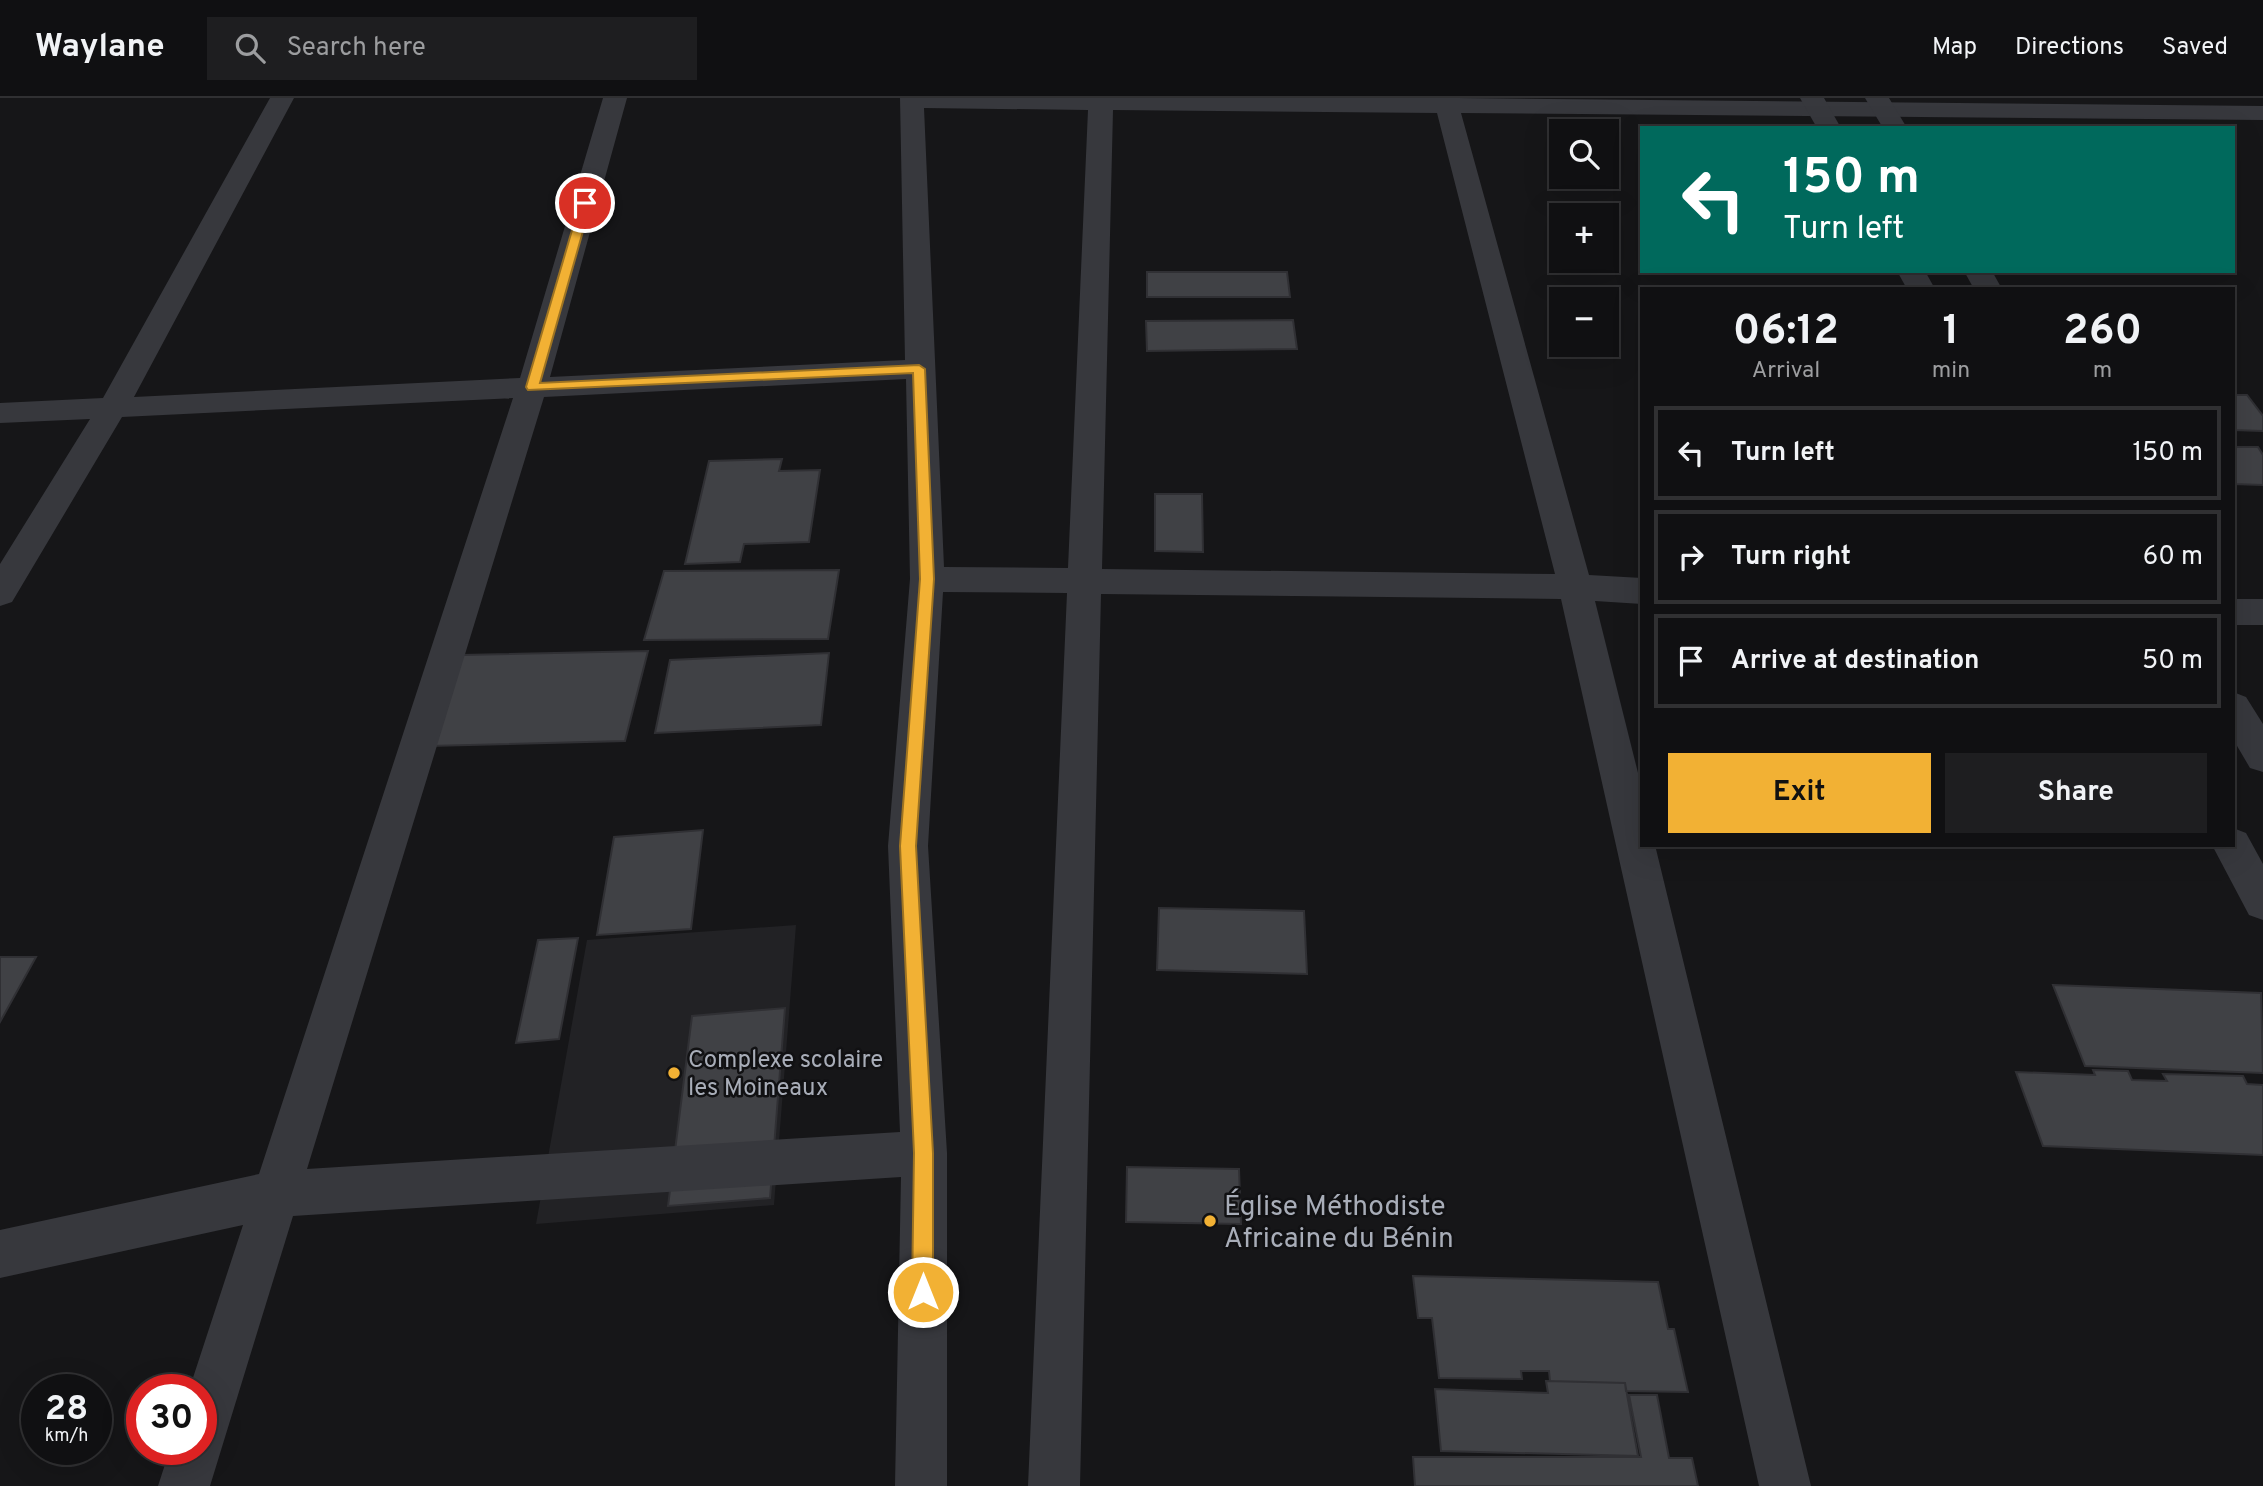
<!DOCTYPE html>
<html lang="en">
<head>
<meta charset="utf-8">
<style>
	body { margin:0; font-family:Overpass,sans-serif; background:#1e1e20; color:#f1f3f6; height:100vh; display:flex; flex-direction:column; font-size:26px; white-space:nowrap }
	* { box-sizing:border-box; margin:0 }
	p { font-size:23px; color:#9c9d9f }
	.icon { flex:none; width:38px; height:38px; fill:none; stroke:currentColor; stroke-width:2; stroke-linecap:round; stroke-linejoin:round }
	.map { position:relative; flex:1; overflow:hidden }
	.sheet { position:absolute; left:1640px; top:189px; width:595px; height:560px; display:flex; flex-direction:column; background:#101012; border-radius:0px; box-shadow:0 7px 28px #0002,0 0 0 2px #303032 }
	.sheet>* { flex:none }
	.banner { position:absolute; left:1640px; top:28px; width:595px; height:147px; border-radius:0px; box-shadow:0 7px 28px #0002,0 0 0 2px #303032; background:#00695c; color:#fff; overflow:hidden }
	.controls { position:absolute; left:1549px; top:21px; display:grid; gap:14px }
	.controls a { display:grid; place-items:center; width:70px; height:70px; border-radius:0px; background:#101012; box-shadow:0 7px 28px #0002,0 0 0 2px #303032; font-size:35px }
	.speed { position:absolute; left:21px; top:1276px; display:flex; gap:14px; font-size:35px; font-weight:700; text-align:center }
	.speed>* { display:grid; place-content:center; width:91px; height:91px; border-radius:50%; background:#101012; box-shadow:0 7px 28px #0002,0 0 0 2px #303032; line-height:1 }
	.speed small { font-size:18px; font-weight:400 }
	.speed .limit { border:10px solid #d22; background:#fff; color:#111 }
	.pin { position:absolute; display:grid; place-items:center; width:60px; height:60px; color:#fff; margin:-30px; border:4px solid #fff; border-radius:50%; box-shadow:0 2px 7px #0007 }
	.me { position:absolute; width:77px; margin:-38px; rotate:0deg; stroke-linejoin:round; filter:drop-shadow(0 0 5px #0008) }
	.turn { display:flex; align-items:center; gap:24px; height:147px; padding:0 28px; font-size:32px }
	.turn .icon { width:91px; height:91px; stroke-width:2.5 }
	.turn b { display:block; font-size:49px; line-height:60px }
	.eta { display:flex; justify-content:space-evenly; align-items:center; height:119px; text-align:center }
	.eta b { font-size:42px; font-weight:700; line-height:49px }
	.primary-button { display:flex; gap:14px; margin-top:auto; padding:14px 28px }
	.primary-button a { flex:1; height:80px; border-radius:0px; background:#f2b134; color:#111; font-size:28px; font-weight:700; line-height:80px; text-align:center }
	.primary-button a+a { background:#1e1e20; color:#f1f3f6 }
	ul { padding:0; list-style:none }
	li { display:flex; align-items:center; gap:21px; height:94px; margin:0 14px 10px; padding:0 14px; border:4px solid #303032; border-radius:0px }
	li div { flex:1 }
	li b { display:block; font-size:26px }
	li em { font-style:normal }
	header { display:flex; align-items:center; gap:42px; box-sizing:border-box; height:98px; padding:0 35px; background:#101012; border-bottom:2px solid #303032 }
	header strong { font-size:33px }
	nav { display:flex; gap:38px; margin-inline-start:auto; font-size:24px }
	.search { width:490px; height:63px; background:#1e1e20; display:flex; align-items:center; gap:18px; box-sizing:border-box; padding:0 24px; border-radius:0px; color:#9c9d9f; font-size:26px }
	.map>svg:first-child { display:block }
	.built { fill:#222225 }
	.building { fill:#404145; stroke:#303034; stroke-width:2 }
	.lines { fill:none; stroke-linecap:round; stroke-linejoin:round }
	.minor { fill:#37383d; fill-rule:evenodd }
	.tertiary { fill:#37383d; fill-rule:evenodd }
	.route { fill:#f2b134; stroke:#9d7322; stroke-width:2 }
	.poi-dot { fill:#f2b134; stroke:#111113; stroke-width:2.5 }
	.labels { text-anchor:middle; stroke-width:5; stroke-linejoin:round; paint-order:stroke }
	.poi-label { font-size:24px; fill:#a8adb8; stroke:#111113; text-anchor:start }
	.near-poi-label { font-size:28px; fill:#a8adb8; stroke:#111113; text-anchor:start }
</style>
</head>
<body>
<header>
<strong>Waylane</strong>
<div class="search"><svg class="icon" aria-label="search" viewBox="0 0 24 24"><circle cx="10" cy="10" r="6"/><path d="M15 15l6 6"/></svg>Search here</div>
<nav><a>Map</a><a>Directions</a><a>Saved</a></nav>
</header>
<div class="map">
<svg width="2263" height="1388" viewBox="0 0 2263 1388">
	<rect width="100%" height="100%" fill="#161618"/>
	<path class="built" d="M 796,827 L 774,1107 L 536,1126 L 587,842 Z"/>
	<path class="building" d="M 1147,174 L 1287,174 L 1290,199 L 1147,199 Z
		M 1293,222 L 1297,251 L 1147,253 L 1146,223 Z
		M 2233,297 L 2247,297 L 2263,318 L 2263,333 L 2233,332 Z
		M 2233,349 L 2258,349 L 2263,357 L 2263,387 L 2233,386 Z
		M 782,361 L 779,373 L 820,372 L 809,444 L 744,446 L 740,464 L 685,466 L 709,363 Z
		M 1155,396 L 1202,396 L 1203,454 L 1155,453 Z
		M 839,472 L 828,541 L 644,542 L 664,473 Z
		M 648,553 L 625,643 L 429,648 L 462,557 Z
		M 829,555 L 821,627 L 655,635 L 670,562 Z
		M 703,732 L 691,831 L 597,837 L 614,739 Z
		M 1159,810 L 1304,813 L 1307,876 L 1157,872 Z
		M 578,840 L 559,941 L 516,945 L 538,842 Z
		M 0,859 L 36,859 L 0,924 Z
		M 2053,887 L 2261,895 L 2263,975 L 2085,968 Z
		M 785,910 L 770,1100 L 668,1108 L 692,918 Z
		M 2093,972 L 2128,973 L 2132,982 L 2167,983 L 2163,976 L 2243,978 L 2247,986 L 2263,987 L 2263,1057 L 2043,1048 L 2016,974 L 2095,977 Z
		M 1127,1069 L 1239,1071 L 1241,1126 L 1126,1124 Z
		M 1413,1178 L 1658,1184 L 1668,1231 L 1674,1231 L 1688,1294 L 1626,1293 L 1625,1285 L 1550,1283 L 1549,1273 L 1521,1273 L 1522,1281 L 1439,1280 L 1432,1220 L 1418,1220 Z
		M 1546,1283 L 1625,1285 L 1638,1358 L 1441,1353 L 1435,1291 L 1548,1295 Z
		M 1629,1297 L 1657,1297 L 1669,1360 L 1692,1360 L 1698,1388 L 1415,1388 L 1413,1359 L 1641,1359 Z"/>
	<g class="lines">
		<path class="minor" d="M 270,0 L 294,0 L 134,299 L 520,280 L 603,0 L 627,0 L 550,279 L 905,262 L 900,0 L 1457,0 L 2263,8 L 2263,22 L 1461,15 L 1589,477 L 1642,480 L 1642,506 L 1595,503 L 1642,691 L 1642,747 L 1655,747 L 1811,1388 L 1759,1388 L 1561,501 L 1101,496 L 1080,1388 L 1028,1388 L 1067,495 L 943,494 L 928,748 L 947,1055 L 947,1388 L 895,1388 L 901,1079 L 293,1118 L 210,1388 L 158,1388 L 170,1351 L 201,1351 L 201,1292 L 189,1292 L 243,1127 L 0,1180 L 0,1132 L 259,1076 L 513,300 L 122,319 L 12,504 L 0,508 L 0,466 L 90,321 L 0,325 L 0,305 L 103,300 ZM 924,10 L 1088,12 L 1068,470 L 944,469 ZM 1113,12 L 1437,15 L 1555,476 L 1102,471 ZM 906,281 L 910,481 L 888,748 L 900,1034 L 307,1071 L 544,299 Z
			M 2233,501 L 2263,501 L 2263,527 L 2233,527 Z"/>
		<path class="tertiary" d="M 1800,0 L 1824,0 L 1841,30 L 1817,30 Z
			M 1865,0 L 1889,0 L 1907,30 L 1883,30 Z
			M 1897,173 L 1925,173 L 1935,191 L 1907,191 Z
			M 1964,173 L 1992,173 L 2002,191 L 1974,191 Z
			M 2233,594 L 2246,599 L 2263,626 L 2263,674 L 2250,670 L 2233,641 Z
			M 2233,730 L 2246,735 L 2263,766 L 2263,822 L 2249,817 L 2212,747 L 2233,747 Z"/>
	</g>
	<path class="route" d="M 585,102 L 591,105 L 540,285 L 919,267 L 925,271 L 934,481 L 916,748 L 933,1055 L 933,1194 L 930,1201 L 923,1204 L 915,1201 L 912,1194 L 914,1055 L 900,748 L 920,481 L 913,275 L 528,292 L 526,289 L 580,105 Z"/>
	<g class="poi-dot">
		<circle cx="674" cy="975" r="7"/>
		<circle cx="1210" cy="1123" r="7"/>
	</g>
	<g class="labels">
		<g class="poi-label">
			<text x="688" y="969">Complexe scolaire<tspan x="688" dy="28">les Moineaux</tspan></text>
		</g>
		<g class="near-poi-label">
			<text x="1224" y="1117">Église Méthodiste<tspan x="1224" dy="32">Africaine du Bénin</tspan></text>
		</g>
	</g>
</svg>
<div class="controls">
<a><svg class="icon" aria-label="search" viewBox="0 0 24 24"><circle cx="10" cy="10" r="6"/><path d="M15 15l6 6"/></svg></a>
<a>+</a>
<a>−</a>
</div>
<div class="speed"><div>28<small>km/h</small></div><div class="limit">30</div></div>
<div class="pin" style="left:585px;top:105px;background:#d93025"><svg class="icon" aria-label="arrive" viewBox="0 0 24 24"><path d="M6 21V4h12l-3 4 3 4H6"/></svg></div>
<svg class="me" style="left:923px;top:1194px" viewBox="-20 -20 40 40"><circle r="17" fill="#f2b134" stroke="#fff" stroke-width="3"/><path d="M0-11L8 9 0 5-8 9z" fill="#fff"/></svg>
<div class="banner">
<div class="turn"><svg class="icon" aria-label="left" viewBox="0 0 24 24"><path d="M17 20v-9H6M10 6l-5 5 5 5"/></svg><div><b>150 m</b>Turn left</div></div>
</div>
<section class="sheet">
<div class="eta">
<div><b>06:12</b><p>Arrival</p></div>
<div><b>1</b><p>min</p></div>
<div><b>260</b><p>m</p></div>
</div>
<ul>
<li><svg class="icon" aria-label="left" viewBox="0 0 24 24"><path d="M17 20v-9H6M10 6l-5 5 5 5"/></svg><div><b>Turn left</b></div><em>150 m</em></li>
<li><svg class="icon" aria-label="right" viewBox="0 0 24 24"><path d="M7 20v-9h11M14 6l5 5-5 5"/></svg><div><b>Turn right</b></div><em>60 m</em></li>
<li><svg class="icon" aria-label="arrive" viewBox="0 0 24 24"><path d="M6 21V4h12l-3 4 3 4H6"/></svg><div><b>Arrive at destination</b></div><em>50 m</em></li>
</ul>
<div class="primary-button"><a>Exit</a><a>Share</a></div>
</section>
</div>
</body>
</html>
